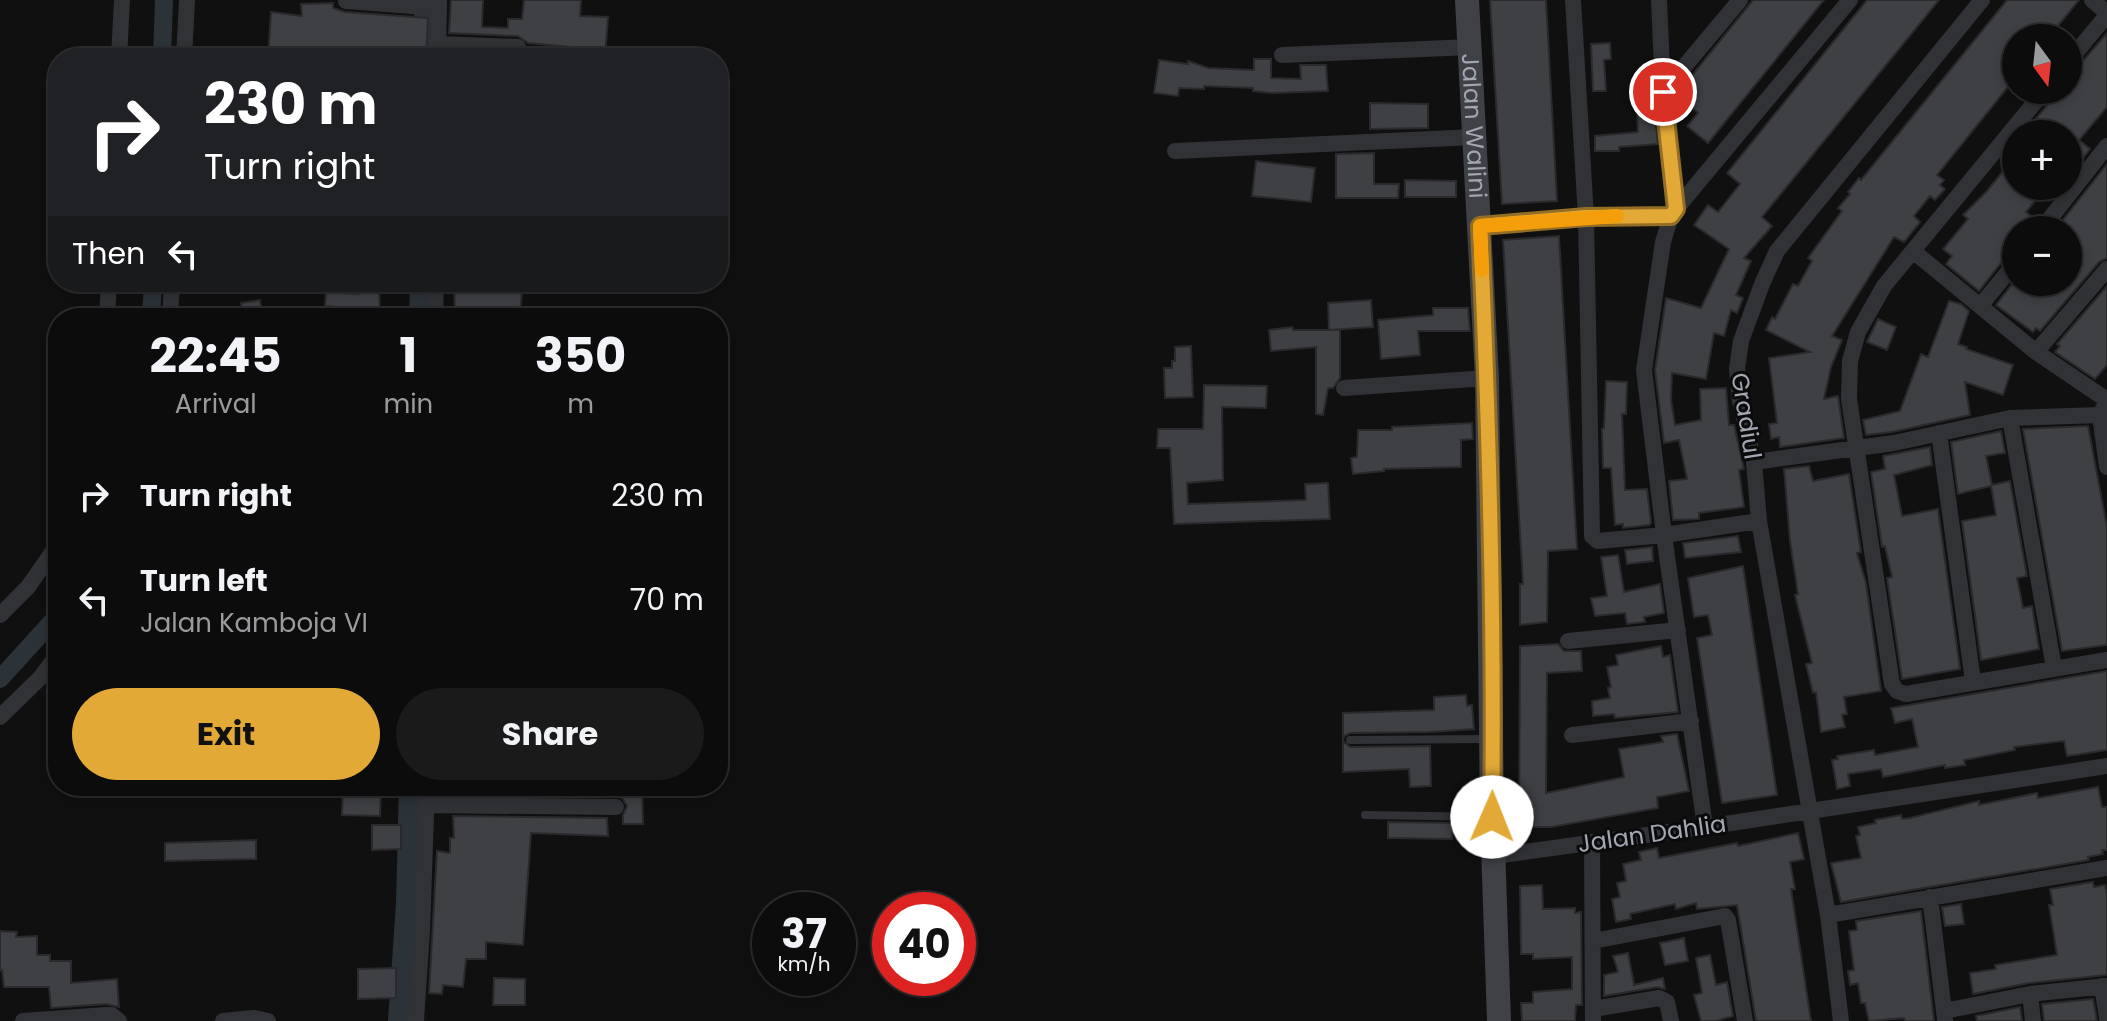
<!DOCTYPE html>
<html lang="en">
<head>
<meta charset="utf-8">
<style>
	body { margin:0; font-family:Poppins,sans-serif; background:#1a1a1b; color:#f1f3f6; height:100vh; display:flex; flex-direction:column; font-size:30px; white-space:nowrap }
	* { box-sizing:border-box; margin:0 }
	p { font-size:26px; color:#9a9b9d }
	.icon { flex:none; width:44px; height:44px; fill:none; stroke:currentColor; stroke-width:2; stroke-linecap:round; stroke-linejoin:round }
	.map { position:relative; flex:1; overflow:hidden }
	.panel { position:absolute; left:48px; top:308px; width:680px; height:488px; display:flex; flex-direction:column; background:#0c0c0d; border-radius:32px; box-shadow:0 4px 12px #0003,0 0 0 2px #2c2c2e }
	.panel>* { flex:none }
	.hud { position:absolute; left:48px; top:48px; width:680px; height:244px; border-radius:32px; box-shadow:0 4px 12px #0003,0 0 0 2px #2c2c2e; background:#202124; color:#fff; overflow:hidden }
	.needle { width:52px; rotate:165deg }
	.fabs { position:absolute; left:2002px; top:24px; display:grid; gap:16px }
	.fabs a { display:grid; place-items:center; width:80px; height:80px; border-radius:50%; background:#0c0c0d; box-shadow:0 4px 12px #0003,0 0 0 2px #2c2c2e; font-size:40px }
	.speed { position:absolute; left:752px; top:892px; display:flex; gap:16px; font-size:40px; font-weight:700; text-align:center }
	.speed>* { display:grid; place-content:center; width:104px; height:104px; border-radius:50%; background:#0c0c0d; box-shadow:0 4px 12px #0003,0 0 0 2px #2c2c2e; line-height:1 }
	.speed small { font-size:20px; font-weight:400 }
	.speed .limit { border:12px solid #d22; background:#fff; color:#111 }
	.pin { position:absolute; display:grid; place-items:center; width:68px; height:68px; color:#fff; margin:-34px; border:4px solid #fff; border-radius:50%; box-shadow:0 2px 8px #0007 }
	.me { position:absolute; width:88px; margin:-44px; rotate:1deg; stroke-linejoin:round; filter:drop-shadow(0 0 6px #0008) }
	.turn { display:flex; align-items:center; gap:28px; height:168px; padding:0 24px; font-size:36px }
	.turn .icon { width:104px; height:104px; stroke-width:2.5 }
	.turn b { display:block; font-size:56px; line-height:68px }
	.then { display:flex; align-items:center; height:76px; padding:0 24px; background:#0003; gap:16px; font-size:30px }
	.eta { display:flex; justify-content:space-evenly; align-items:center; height:136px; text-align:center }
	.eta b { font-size:48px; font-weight:700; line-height:56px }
	.cta { display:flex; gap:16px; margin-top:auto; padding:16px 24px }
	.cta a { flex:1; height:92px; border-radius:48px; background:#e2a937; color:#111; font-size:32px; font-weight:700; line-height:92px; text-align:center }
	.cta a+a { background:#1a1a1b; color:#f1f3f6 }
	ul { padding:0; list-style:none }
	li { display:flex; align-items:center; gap:24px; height:104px; padding:0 24px }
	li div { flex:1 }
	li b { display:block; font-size:30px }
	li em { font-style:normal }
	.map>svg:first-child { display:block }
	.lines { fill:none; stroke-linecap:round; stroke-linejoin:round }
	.canal { stroke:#2b3238; stroke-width:18 }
	.river { stroke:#2b3238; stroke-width:32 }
	.building { fill:#3f4044; stroke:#2a2a2d; stroke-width:2 }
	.lane { stroke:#313236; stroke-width:8 }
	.street { stroke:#313236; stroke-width:16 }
	.secondary { stroke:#3f4146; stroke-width:24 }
	.route-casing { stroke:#936e24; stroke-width:20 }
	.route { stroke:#e2a937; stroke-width:14 }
	.slow { stroke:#f59e0b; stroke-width:14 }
	.labels { text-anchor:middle; stroke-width:6; stroke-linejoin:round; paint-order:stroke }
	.street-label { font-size:24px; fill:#a2a7b1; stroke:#0b0b0c }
</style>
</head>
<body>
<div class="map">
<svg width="2107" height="1021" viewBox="0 0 2107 1021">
	<rect width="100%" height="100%" fill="#101011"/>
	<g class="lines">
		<path class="canal" d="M 162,58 L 164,0
			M 151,318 L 153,282
			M 0,679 L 58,615"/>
		<path class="river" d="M 430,58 L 430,0
			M 425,318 L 426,282
			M 404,1021 L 412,903 L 415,786"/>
	</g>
	<path class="building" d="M 451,0 L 483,0 L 482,27 L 508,28 L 508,19 L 522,19 L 524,0 L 581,0 L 580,16 L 608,17 L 605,57 L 580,55 L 577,50 L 571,47 L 528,43 L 518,36 L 449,33 Z
		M 1490,0 L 1546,0 L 1557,201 L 1502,204 Z
		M 1753,0 L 1824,0 L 1708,143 L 1687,126 L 1698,113 L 1676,95 Z
		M 1867,0 L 1939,0 L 1762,217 L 1772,226 L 1744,258 L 1751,261 L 1736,295 L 1743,298 L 1737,313 L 1731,310 L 1724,336 L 1714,333 L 1706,379 L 1672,373 L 1671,400 L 1675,425 L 1701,420 L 1700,389 L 1726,388 L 1729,425 L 1734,425 L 1744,469 L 1739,470 L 1744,507 L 1699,513 L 1699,519 L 1673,520 L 1669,481 L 1687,479 L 1679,440 L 1664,443 L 1655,370 L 1666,298 L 1701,308 L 1729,249 L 1694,225 L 1708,205 L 1718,212 L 1740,184 L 1727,173 Z
		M 2007,0 L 2079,0 L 2048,38 L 2016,38 L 2016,77 L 1937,175 L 1944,180 L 1940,185 L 1945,189 L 1935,200 L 1930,196 L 1914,216 L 1920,222 L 1904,242 L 1894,237 L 1832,336 L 1842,340 L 1831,367 L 1824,399 L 1838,396 L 1844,438 L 1780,447 L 1779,437 L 1771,439 L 1769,424 L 1777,423 L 1769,358 L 1810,352 L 1766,330 L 1772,317 L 1775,319 L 1793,284 L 1798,286 L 1812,261 L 1808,258 L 1842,211 L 1838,208 L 1850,194 L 1848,192 L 1859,178 L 1861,180 Z
		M 333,3 L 333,8 L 345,12 L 428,18 L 426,58 L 268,58 L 271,12 L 302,16 L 301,4 Z
		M 2107,33 L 2107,107 L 2079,140 L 2090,149 L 2068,178 L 2068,134 L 2023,134 L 2054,97 L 2056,90 L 2068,90 L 2068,73 L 2076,69 Z
		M 1610,43 L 1611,59 L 1604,60 L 1606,91 L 1593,91 L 1591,44 Z
		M 1254,59 L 1271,59 L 1271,78 L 1301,79 L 1300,65 L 1326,65 L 1328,91 L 1273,93 L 1253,91 L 1253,88 L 1204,86 L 1204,89 L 1179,88 L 1178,96 L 1154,93 L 1159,60 L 1188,64 L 1188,61 L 1208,68 L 1254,70 Z
		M 1652,87 L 1658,144 L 1619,147 L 1619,151 L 1595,151 L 1595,136 L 1638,132 L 1636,88 Z
		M 1370,103 L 1428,104 L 1428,128 L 1370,129 Z
		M 1374,153 L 1374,184 L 1399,184 L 1398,198 L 1336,198 L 1336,154 Z
		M 2016,155 L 2016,186 L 2047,186 L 2026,212 L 2035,219 L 2030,230 L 2016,230 L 2016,251 L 2007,255 L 1979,291 L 1946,264 L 1952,256 L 1943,249 L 1968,219 L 1963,215 L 1987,191 Z
		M 1256,161 L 1315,168 L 1311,202 L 1252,196 Z
		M 2107,164 L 2107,258 L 2099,262 L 2040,331 L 2036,328 L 2033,332 L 1996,305 L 2016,279 L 2016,282 L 2068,282 L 2068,230 L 2055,230 Z
		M 1405,180 L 1456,181 L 1456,197 L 1405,197 Z
		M 1559,236 L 1577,549 L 1548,551 L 1547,622 L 1520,625 L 1520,584 L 1523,584 L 1503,240 Z
		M 359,282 L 379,282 L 380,318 L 334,318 L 335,307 L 325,306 L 326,292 L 359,294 Z
		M 454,282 L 523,282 L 520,312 L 498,310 L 499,318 L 455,318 Z
		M 2107,286 L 2107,365 L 2095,379 L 2055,352 L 2060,346 L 2057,344 Z
		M 260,300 L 263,318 L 243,318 L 241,303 Z
		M 1371,300 L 1373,327 L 1329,330 L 1328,303 Z
		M 1949,301 L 1961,304 L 1969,311 L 1958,344 L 1967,347 L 1966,349 L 2013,365 L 2003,395 L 1965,382 L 1970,415 L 1892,432 L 1866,435 L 1863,420 L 1900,411 L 1921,354 L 1928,357 Z
		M 1433,308 L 1468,308 L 1470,331 L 1418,331 L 1420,355 L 1381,359 L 1378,320 L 1433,315 Z
		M 1878,319 L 1896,327 L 1887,350 L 1867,342 Z
		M 1292,327 L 1293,330 L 1340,330 L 1340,378 L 1333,388 L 1328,388 L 1323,415 L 1316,414 L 1316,347 L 1271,351 L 1269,330 Z
		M 1191,346 L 1193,397 L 1165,398 L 1164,368 L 1172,368 L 1172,361 L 1175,361 L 1175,347 Z
		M 1606,381 L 1627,382 L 1626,414 L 1622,414 L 1625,490 L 1647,489 L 1651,523 L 1649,525 L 1623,528 L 1623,524 L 1615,525 L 1611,468 L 1603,468 L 1602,429 L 1604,428 Z
		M 1204,385 L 1267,386 L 1266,408 L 1222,407 L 1223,480 L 1187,483 L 1188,504 L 1306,500 L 1305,484 L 1328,483 L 1330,519 L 1174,524 L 1170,448 L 1157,448 L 1158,429 L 1203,429 Z
		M 1472,423 L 1473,439 L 1461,440 L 1461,467 L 1384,469 L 1384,471 L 1353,474 L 1351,458 L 1357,457 L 1358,430 L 1392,430 L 1392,427 Z
		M 2088,426 L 2107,527 L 2107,645 L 2062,651 L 2023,429 Z
		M 2001,431 L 2005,453 L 1986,456 L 1992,485 L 2010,481 L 2027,576 L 2017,578 L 2023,608 L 2032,606 L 2039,649 L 1981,660 L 1962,521 L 1996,515 L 1991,486 L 1958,494 L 1951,442 Z
		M 1930,447 L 1932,465 L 1894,475 L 1902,516 L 1938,509 L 1960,669 L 1902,679 L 1887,578 L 1892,577 L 1885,546 L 1882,547 L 1871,472 L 1885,469 L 1883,456 Z
		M 1809,466 L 1813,481 L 1849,474 L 1861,552 L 1857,553 L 1866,583 L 1881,691 L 1844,697 L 1847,714 L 1842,715 L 1845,727 L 1821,732 L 1816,692 L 1813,693 L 1806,664 L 1812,663 L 1795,595 L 1798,594 L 1790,541 L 1784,469 Z
		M 1738,536 L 1741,552 L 1685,558 L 1683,543 Z
		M 1652,547 L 1653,561 L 1627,564 L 1625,550 Z
		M 1618,555 L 1624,592 L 1660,584 L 1664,613 L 1644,617 L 1645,622 L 1627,624 L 1625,613 L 1595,616 L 1591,598 L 1607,596 L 1601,557 Z
		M 1743,566 L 1777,795 L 1722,803 L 1697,638 L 1712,635 L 1708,615 L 1694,617 L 1688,578 Z
		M 1558,644 L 1564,651 L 1581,651 L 1582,671 L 1547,673 L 1546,793 L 1624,777 L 1619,749 L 1663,742 L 1661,736 L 1677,734 L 1689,791 L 1657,797 L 1658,808 L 1551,827 L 1519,827 L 1520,646 Z
		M 1661,646 L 1663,657 L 1670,655 L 1678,712 L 1615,718 L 1614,714 L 1593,716 L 1592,701 L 1610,698 L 1608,688 L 1611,687 L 1607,667 L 1618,665 L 1616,655 Z
		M 2107,671 L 2107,750 L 2067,756 L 2064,741 L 2014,747 L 2015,750 L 1964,760 L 1965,765 L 1945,768 L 1945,765 L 1883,777 L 1881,769 L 1848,774 L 1850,786 L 1837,789 L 1832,760 L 1838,759 L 1837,756 L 1874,750 L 1875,755 L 1918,747 L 1912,719 L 1895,723 L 1891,708 Z
		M 1466,695 L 1467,706 L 1472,705 L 1474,729 L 1430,732 L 1350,733 L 1344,736 L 1343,740 L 1343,713 L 1434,710 L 1434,697 Z
		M 1343,741 L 1350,747 L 1430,746 L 1431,786 L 1410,787 L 1409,769 L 1343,772 Z
		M 343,786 L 381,786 L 380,816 L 342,815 Z
		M 449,786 L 495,786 L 495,795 L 449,794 Z
		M 621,786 L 642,786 L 643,824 L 623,824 L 623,815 L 627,806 L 622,798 Z
		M 2098,787 L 2102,807 L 2107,807 L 2107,850 L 2102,850 L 2103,854 L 2088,857 L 2089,860 L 1841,902 L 1831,863 L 1861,858 L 1856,836 L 1860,835 L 1858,827 L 1876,823 L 1875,820 L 1901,815 L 1902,819 L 1910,818 L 1979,801 L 1979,805 L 2037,793 L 2038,798 Z
		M 453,816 L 607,818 L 608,836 L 531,833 L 523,945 L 486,942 L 486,959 L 466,959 L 463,987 L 443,985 L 442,994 L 429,993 L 437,851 L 450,853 L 450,838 L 454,838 Z
		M 1388,822 L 1453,823 L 1452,839 L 1388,838 Z
		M 372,825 L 401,825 L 401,849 L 372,850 Z
		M 1798,833 L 1804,859 L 1790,862 L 1795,889 L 1791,889 L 1811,1021 L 1756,1021 L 1737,905 L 1697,909 L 1696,903 L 1676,909 L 1675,904 L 1630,914 L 1631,919 L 1616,922 L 1612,899 L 1620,897 L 1617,883 L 1626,881 L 1623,864 L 1641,860 L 1639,852 L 1657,848 L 1659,858 L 1737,843 L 1738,846 Z
		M 256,840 L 256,859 L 165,861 L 165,843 Z
		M 2093,882 L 2094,887 L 2105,885 L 2107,894 L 2107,975 L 2029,983 L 1973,994 L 1970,973 L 1996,969 L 1995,965 L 2057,955 L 2049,905 L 2053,905 L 2050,889 Z
		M 1542,885 L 1543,909 L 1575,908 L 1575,913 L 1581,912 L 1582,1005 L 1576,1005 L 1575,1021 L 1522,1021 L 1521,1003 L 1533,1003 L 1533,992 L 1572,989 L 1572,957 L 1533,959 L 1533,954 L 1521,954 L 1520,886 Z
		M 1961,904 L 1964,924 L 1945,926 L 1942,907 Z
		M 1921,911 L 1934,1021 L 1905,1021 L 1904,1018 L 1869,1021 L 1865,1003 L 1861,1003 L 1858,983 L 1850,985 L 1848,971 L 1854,970 L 1849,931 L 1857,930 L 1856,921 Z
		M 0,931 L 17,932 L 16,937 L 37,936 L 37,955 L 50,955 L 50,961 L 71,961 L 71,983 L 117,979 L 119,1007 L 106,1004 L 51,1008 L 49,987 L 4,987 L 2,970 L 0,971 Z
		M 1684,938 L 1688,961 L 1665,965 L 1660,943 Z
		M 1628,953 L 1634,985 L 1663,978 L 1665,989 L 1657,987 L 1604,996 L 1604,975 L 1618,972 L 1613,956 Z
		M 1710,955 L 1716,985 L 1727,982 L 1733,1016 L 1716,1021 L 1701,1021 L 1694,995 L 1702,993 L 1696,958 Z
		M 396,968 L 396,998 L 358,999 L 358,969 Z
		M 494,978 L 525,979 L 525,1005 L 493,1005 Z
		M 2093,999 L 2097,1021 L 2044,1021 L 2042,1004 Z
		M 2020,1007 L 2022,1021 L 1977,1021 L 1976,1016 Z"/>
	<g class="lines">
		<path class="lane" d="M 1350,740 L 1488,739
			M 1365,815 L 1491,817"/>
		<path class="street" d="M 1573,0 L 1586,217 L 1592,536 L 1598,541 L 1664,535 L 1759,521
			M 1659,0 L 1663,92 L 1676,209
			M 2092,0 L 2107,13
			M 346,1 L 439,8
			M 438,44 L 518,47 L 519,53 L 570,58
			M 1282,55 L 1471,47
			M 119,58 L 122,0
			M 184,58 L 187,0
			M 438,58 L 439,0
			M 2068,62 L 2107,15
			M 2045,90 L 1884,286 L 1858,332 L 1850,361 L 1849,399 L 1892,684 L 1897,691 L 1906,694 L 2107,660
			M 1663,92 L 1740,0
			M 1175,151 L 1475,137
			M 1480,226 L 1586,217 L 1671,216
			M 2041,230 L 2107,146
			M 1913,251 L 2036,352 L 2107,400
			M 1981,305 L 2016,262
			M 107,318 L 109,282
			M 170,318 L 172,282
			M 435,318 L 436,282
			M 2036,352 L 2107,269
			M 1344,388 L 1487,378
			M 2104,407 L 2100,415 L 2107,467
			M 2010,418 L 2054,668
			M 1939,433 L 1973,681
			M 1754,462 L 1894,443 L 2010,418 L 2100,415
			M 0,615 L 28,587 L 58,544
			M 1568,641 L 1678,630
			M 0,717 L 40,678 L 58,654
			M 1572,735 L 1691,721
			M 427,805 L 616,807
			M 1705,827 L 1664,535 L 1644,370 L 1663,242 L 1671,216 L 1676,209 L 1850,0
			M 1592,842 L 1593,1021
			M 1495,856 L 1705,827 L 2107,766
			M 1930,897 L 1945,1019
			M 1828,915 L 2107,868
			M 1593,941 L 1725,916 L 1728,920 L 1745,1021
			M 2102,986 L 2107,1018
			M 2030,994 L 2033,1021
			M 1593,1009 L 1659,998 L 1667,1002 L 1671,1021
			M 1944,1011 L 2030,994 L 2107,986
			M 23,1021 L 106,1015 L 112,1015 L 119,1021
			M 223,1021 L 254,1018 L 268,1021
			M 416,1021 L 422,932 L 427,786
			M 1841,1021 L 1828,915 L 1759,521 L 1754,462 L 1740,401 L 1737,369 L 1741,341 L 1762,284 L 1777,251 L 1982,0"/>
		<path class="secondary" id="s1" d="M 1467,0 L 1487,378 L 1492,817 L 1499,1021"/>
	</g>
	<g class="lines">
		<defs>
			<path id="route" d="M 1492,817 C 1495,620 1489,422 1480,226 L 1586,217 L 1671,216 L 1676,209 L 1663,92"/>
		</defs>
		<use href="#route" class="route-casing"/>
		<use href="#route" class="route"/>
		<path class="slow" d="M 1482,270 L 1480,226 L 1617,216"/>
	</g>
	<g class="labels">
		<g class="street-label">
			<text dy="8" stroke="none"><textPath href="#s1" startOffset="126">Jalan Walini</textPath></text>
			<text transform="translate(1746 416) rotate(81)" y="8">Gradiul</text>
			<text transform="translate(1652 834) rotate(-8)" y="8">Jalan Dahlia</text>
		</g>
	</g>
</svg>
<div class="fabs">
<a><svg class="needle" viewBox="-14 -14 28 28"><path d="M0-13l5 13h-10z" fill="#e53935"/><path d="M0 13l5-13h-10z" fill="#9a9b9d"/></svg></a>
<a>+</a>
<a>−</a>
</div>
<div class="speed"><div>37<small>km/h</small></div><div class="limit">40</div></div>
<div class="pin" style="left:1663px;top:92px;background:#d93025"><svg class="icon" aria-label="arrive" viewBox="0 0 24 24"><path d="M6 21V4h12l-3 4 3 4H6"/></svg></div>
<svg class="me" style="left:1492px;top:817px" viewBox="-20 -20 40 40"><circle r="19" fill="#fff"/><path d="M0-13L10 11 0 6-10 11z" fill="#e2a937"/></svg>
<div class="hud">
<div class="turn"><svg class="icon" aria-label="right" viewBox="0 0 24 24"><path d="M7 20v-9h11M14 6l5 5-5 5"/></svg><div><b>230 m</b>Turn right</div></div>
<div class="then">Then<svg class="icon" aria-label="left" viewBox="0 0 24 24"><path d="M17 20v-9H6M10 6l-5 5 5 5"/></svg></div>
</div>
<section class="panel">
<div class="eta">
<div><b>22:45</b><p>Arrival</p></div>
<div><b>1</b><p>min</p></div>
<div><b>350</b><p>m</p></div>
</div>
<ul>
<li><svg class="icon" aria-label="right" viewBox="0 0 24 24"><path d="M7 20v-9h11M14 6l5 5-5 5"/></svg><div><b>Turn right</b></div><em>230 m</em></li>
<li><svg class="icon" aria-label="left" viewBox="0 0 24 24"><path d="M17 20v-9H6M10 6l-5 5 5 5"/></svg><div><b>Turn left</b><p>Jalan Kamboja VI</p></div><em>70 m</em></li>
</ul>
<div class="cta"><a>Exit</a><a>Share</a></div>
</section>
</div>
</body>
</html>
